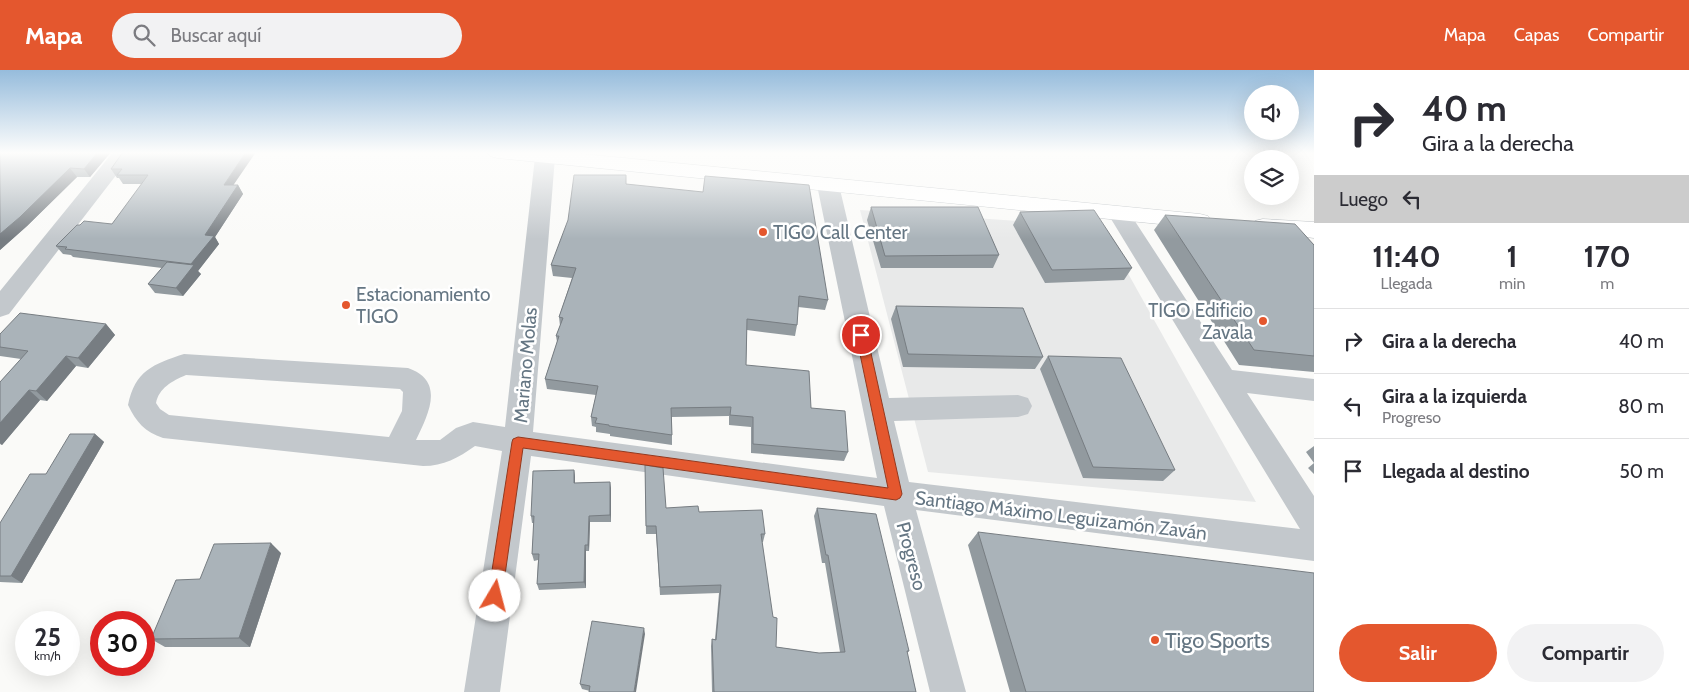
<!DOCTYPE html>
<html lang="es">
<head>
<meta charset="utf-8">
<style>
	body { margin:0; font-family:Cabin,sans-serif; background:#f2f2f3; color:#2b2b33; height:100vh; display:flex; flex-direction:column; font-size:19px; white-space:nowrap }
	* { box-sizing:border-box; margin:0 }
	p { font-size:16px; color:#7c7c81 }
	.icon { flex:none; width:28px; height:28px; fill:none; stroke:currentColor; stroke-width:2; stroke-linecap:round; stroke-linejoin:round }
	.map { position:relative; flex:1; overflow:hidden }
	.details { display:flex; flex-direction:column; background:#fff; width:375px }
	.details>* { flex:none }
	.guide { background:#fff; color:#2b2b33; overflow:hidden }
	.buttons { position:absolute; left:1244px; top:15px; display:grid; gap:10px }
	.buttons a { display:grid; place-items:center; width:55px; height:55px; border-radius:50%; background:#fff; box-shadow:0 5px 20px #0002; font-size:25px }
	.speed { position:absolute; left:15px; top:541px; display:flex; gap:10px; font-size:25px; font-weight:700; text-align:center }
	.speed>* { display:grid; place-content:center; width:65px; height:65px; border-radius:50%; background:#fff; box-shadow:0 5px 20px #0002; line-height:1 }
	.speed small { font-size:12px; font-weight:400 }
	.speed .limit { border:8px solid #d22; background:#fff; color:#111 }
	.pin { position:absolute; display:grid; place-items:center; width:42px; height:42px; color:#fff; margin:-21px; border:2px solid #fff; border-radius:50%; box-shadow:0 1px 5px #0007 }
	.me { position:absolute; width:55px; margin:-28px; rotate:8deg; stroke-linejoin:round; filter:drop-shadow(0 0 4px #0008) }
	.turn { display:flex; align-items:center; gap:18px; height:105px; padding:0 25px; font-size:22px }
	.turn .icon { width:65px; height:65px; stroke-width:2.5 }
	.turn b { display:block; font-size:35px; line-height:42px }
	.then { display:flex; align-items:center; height:48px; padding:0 25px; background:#0003; gap:10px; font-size:19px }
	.eta { display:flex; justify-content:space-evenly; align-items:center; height:85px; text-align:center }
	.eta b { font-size:30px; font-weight:800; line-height:35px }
	.primary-button { display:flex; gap:10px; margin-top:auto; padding:10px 25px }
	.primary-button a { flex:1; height:58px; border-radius:30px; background:#e4572e; color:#fff; font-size:20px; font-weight:800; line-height:58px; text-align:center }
	.primary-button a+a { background:#f2f2f3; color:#2b2b33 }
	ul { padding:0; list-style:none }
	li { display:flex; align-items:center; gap:15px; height:65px; padding:0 25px; border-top:1px solid #e1e1e2 }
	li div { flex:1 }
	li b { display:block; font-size:19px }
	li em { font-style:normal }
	header { display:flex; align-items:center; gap:30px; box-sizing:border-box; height:70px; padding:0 25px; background:#e4572e; color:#fff }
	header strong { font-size:24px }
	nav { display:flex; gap:28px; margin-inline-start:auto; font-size:18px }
	.search { width:350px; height:45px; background:#f2f2f3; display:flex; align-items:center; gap:12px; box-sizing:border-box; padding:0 18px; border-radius:28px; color:#7c7c81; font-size:19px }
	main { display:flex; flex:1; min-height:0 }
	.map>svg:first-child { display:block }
	.built { fill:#e8e9e9 }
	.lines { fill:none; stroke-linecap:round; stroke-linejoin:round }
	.major-casing { stroke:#b5babe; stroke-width:1 }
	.minor { fill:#c3c8cc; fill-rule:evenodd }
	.major { fill:#fff; fill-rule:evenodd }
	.wall { fill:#929a9f }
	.shaded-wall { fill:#777d82 }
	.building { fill:#aab3b9; stroke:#777d82 }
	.route { fill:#e4572e; stroke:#94391e }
	.poi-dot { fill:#e4572e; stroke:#fff; stroke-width:2 }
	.labels { text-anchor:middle; stroke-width:5; stroke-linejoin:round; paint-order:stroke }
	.poi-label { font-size:19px; fill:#657683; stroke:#fff; text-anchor:start }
	.street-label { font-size:19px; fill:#657683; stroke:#fff }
	.near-poi-label { font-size:22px; fill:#657683; stroke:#fff; text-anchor:start }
</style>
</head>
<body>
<header>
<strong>Mapa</strong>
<div class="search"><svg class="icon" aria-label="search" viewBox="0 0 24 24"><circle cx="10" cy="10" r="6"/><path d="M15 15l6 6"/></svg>Buscar aquí</div>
<nav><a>Mapa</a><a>Capas</a><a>Compartir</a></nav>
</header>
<main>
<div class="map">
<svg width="1314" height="622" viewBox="0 0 1314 622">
	<rect width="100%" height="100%" fill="#fafaf8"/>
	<path class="built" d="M 860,140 L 1102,157 L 1256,432 L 928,402 Z"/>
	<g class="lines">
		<defs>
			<path id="major" d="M 487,82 L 562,82 L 1200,144 L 1208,146 L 1211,151 L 1208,156 L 1200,158 L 497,88 L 490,86 Z
				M 1263,149 L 1314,152 L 1314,168 L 1255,161 L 1252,156 L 1255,151 Z"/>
		</defs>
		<use href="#major" class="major-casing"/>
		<path class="minor" d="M 113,82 L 134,82 L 9,244 L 0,247 L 0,221 Z
			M 550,82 L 555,87 L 533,362 L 877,408 L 817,115 L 820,110 L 828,108 L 836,110 L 839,115 L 889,328 L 1018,325 L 1028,328 L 1032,336 L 1028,344 L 1018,347 L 894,351 L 909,412 L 1300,459 L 1108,144 L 1111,139 L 1119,137 L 1127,139 L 1232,300 L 1314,309 L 1314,331 L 1247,323 L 1314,426 L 1314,491 L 916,440 L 966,622 L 930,622 L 884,436 L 531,386 L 500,622 L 464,622 L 502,381 L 475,376 C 458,388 444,396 423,396 L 163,368 C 145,362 136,352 128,335 C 135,301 153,294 184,284 L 408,298 C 446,311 428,345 416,370 L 440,370 L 456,358 L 473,352 L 505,357 L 535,87 L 538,83 ZM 186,305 L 400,319 L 403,322 L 402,341 L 389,367 L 169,345 L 160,339 L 156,333 C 159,318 172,311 186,305 Z"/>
		<use href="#major" class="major"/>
	</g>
	<path class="wall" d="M 0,82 L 111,82 L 90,107 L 77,107 L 27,156 L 0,180 Z
		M 123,82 L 234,115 L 238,115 L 243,124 L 215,167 L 219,174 L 198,201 L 201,204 L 183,226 L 155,223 L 148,214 L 162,198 L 73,187 L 71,185 L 63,184 L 56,176 L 80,155 L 112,154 L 142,114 L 123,114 L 119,108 L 117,108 L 111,99 Z
		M 626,105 L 626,114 L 828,230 L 825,240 L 798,237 L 797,255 L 795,266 L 747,260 L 746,295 L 811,338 L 848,382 L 844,391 L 751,383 L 751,357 L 729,355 L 729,346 L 672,347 L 672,375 L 610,366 L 610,364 L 596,362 L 596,357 L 592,356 L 591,347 L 596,325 L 547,319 L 545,309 L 557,272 L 556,266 L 560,256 L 559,247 L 572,208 L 553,206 L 551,195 Z
		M 871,137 L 999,185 L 993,198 L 881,198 L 867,150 Z
		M 1020,142 L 1132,198 L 1124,210 L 1045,213 L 1013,155 Z
		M 1165,145 L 1314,175 L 1314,302 L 1239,295 L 1154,160 Z
		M 896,236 L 1043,287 L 1035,299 L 903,297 L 891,249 Z
		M 106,254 L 115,265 L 88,298 L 76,296 L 47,331 L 40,330 L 2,375 L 0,374 L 0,312 L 21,289 L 0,286 L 0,264 Z
		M 1048,286 L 1175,400 L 1163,411 L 1083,408 L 1040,299 Z
		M 95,364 L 104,372 L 22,513 L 0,512 L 0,453 L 46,404 Z
		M 1314,376 L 1314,404 L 1308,398 L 1314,393 L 1306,382 Z
		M 645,395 L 666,438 L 699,442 L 765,464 L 763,472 L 762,472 L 776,577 L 819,583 L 840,582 L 825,493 L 822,493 L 814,446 L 817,438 L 909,581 L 907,583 L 916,622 L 712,622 L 711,576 L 712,569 L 715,569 L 719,523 L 660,525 L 656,464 L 646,464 Z
		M 574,400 L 575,407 L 575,413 L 610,412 L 611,452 L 590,452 L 589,481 L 586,481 L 586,518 L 539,520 L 537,514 L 538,490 L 534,491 L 532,484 L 534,453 L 532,453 L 531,446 Z
		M 978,462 L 1314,622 L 1010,622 L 968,475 Z
		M 281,483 L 250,577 L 165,577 L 151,569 L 200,509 Z
		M 645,564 L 590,621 L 582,619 L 580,614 Z"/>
	<path class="shaded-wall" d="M 98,82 L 111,82 L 90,107 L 84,99 Z
		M 246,82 L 256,82 L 228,123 L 224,115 Z
		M 70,98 L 77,107 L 27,156 L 0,180 L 0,164 Z
		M 238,115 L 243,124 L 215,167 L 219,174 L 198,201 L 201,204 L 183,226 L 176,218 L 193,196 L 191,194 L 205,165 Z
		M 106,254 L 115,265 L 88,298 L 78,288 Z
		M 66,286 L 76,296 L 47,331 L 36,321 Z
		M 29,320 L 40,330 L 2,375 L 0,373 L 0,353 Z
		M 95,364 L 104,372 L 22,513 L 11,506 Z
		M 574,400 L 575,407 L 575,420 L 574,413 Z
		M 610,412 L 611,418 L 611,452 L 610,445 Z
		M 589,446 L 590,452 L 589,481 L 588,475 Z
		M 271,473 L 281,483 L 250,577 L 239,568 Z
		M 585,475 L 586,481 L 586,518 L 584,512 Z
		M 644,558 L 645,564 L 636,622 L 634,622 Z"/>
	<path class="building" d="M 0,82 L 98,82 L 84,99 L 70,98 L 20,147 L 0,164 Z
		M 123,82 L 246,82 L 224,115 L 238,115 L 205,165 L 214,166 L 191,194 L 65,179 L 67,177 L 56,176 L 77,155 L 80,155 L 84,151 L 112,154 L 148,105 L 117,105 L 122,99 L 111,99 Z
		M 574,105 L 626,105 L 626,114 L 703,122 L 705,106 L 809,115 L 828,230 L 799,226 L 797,255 L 747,249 L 746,295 L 809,301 L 811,338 L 845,341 L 848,382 L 753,374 L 753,347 L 730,345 L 731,337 L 671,338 L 672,365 L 609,356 L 609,355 L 595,353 L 597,348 L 591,347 L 598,316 L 545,309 L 559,266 L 556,266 L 563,248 L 559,247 L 576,198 L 551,195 L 568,150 Z
		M 871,137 L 978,137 L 999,185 L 885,186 Z
		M 1094,140 L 1132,198 L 1052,200 L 1020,142 Z
		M 1165,145 L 1295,154 L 1314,175 L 1314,286 L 1254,280 Z
		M 167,192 L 194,195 L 176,218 L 148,214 Z
		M 896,236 L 1023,238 L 1043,287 L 908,284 Z
		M 20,243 L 106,254 L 78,288 L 66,286 L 36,321 L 29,320 L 0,353 L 0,312 L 28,281 L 0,277 L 0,264 Z
		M 1048,286 L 1121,288 L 1175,400 L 1093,397 Z
		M 70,364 L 95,364 L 11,506 L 0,506 L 0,453 L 30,404 L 46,404 Z
		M 645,395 L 663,398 L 666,438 L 698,436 L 699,442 L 762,440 L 765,464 L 761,464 L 773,547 L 777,548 L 776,577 L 819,583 L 845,582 L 828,485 L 826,485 L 817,438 L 876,444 L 909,581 L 907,581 L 916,622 L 714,622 L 712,569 L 716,570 L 721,515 L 660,517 L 656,456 L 646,456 Z
		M 574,400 L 574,413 L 610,412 L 610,445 L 589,446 L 588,475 L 585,475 L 584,512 L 537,514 L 539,484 L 532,484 L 534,446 L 531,446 L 533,401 Z
		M 978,462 L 1314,503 L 1314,622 L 1026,622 Z
		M 271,473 L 239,568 L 151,569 L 176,510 L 200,509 L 214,474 Z
		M 592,551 L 644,558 L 634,622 L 589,622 L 590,616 L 580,614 Z"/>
	<linearGradient id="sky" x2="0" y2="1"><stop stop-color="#96bcdc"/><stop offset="0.49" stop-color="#fdfdfc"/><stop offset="1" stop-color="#fdfdfc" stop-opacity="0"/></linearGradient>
	<rect width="1314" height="169" fill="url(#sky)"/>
	<path class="route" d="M 861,261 L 867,265 L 902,424 L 900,428 L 896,430 L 523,378 L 502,526 L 500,531 L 495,533 L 490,531 L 488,526 L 512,372 L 513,369 L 518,367 L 888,418 L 856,265 Z"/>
	<g class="poi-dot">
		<circle cx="763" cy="162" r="5"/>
		<circle cx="346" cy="235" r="5"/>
		<circle cx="1263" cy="251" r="5"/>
		<circle cx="1155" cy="570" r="5"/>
	</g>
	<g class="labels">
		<g class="poi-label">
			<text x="773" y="169">TIGO Call Center</text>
			<text x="356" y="231">Estacionamiento<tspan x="356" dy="22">TIGO</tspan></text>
			<text x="1253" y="247" text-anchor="end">TIGO Edificio<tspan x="1253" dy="22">Zavala</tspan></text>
		</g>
		<g class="street-label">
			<text transform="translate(525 295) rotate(-85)" y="7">Mariano Molas</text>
			<text transform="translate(1061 445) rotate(7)" y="7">Santiago Máximo Leguizamón Zaván</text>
			<text transform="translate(912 486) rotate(75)" y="7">Progreso</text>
		</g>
		<g class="near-poi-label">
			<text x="1165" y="578">Tigo Sports</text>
		</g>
	</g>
</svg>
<div class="buttons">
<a><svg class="icon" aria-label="sound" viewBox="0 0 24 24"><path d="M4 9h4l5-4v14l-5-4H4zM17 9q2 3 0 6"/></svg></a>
<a><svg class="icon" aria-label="layers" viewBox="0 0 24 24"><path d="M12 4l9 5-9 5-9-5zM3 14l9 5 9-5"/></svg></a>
</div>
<div class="speed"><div>25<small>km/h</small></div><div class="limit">30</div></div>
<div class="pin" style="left:861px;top:265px;background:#d93025"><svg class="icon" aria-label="arrive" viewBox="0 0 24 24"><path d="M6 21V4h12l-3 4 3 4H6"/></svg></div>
<svg class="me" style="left:495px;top:526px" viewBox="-20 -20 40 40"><circle r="19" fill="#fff"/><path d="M0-13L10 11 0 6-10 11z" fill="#e4572e"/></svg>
</div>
<section class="details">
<div class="guide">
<div class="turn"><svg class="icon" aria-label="right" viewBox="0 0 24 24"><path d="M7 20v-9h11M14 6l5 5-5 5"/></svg><div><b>40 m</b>Gira a la derecha</div></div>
<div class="then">Luego<svg class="icon" aria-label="left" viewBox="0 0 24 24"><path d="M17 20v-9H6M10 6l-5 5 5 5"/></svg></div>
</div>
<div class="eta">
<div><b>11:40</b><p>Llegada</p></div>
<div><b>1</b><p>min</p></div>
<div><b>170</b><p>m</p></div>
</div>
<ul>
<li><svg class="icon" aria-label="right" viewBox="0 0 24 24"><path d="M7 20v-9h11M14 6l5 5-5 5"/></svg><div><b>Gira a la derecha</b></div><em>40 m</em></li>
<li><svg class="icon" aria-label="left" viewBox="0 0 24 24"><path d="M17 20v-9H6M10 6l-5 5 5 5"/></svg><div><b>Gira a la izquierda</b><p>Progreso</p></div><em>80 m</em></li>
<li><svg class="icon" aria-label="arrive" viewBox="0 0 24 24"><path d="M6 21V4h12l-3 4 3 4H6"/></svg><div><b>Llegada al destino</b></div><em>50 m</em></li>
</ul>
<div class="primary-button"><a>Salir</a><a>Compartir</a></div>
</section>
</main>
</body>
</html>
